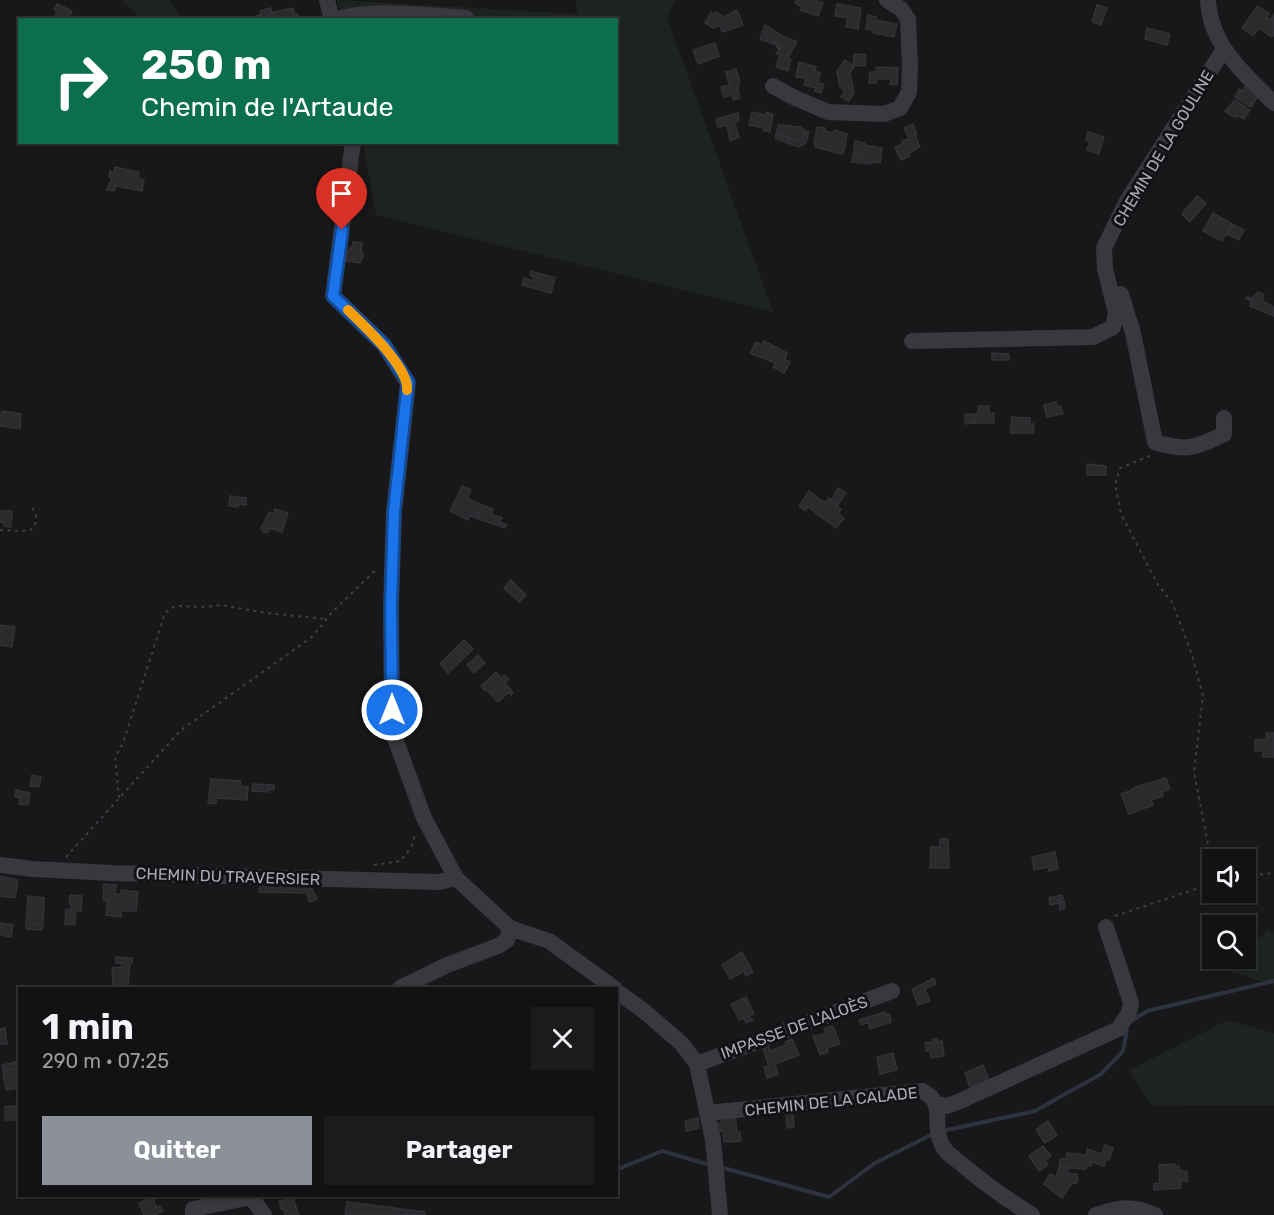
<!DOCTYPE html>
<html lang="fr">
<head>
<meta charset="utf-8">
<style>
	body { margin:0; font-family:Rubik,sans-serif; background:#1b1a1c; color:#f1f3f6; height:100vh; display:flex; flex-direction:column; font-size:22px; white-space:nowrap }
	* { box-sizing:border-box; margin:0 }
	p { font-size:20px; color:#9c9da0 }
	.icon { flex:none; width:33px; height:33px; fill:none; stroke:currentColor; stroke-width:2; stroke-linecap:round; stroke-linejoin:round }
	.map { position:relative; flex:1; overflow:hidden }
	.panel { position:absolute; left:18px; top:987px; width:600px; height:210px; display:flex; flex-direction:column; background:#121113; border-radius:0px; box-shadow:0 2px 4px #0004,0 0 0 2px #313133 }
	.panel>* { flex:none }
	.top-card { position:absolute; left:18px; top:18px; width:600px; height:126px; border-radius:0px; box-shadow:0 2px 4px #0004,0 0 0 2px #313133; background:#0b6e4f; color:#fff; overflow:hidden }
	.buttons { position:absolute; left:1202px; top:849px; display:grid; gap:12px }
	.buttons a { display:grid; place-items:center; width:54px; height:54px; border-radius:0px; background:#121113; box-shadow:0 2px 4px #0004,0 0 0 2px #313133; font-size:30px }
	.pin { position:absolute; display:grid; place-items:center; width:51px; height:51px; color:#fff; margin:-62px -26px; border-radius:50% 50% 50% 0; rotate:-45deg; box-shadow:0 0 6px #0007 }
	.pin .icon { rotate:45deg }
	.me { position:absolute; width:66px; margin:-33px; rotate:0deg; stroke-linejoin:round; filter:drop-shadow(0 0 4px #0008) }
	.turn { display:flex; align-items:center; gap:21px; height:126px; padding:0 24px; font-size:27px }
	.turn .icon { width:78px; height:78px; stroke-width:2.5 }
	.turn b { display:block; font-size:42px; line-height:51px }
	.round { display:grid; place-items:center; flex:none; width:63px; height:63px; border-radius:0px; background:#1b1a1c }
	.overview { display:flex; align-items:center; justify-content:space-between; height:102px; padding:0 24px }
	h1 { font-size:36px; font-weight:700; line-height:45px }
	.button { display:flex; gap:12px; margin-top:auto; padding:12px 24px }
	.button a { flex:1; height:69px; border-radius:0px; background:#8c9099; color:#fff; font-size:24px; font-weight:700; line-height:69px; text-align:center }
	.button a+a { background:#1b1a1c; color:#f1f3f6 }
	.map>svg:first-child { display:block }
	.green { fill:#1d241f }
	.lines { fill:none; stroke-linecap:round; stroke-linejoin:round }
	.stream { stroke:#2d333e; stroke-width:4 }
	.building { fill:#2b2a2d; stroke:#323135; stroke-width:1.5 }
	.path { stroke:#3e3f45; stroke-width:2; stroke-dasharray:3 4.5; stroke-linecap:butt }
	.minor { stroke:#38383e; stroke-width:16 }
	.route-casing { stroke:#114b97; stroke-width:15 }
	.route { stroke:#1a73e8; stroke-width:10 }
	.slow { stroke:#f59e0b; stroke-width:10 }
	.labels { text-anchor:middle; stroke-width:6; stroke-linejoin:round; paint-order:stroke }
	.street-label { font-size:16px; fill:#a9abb9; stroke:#121214 }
</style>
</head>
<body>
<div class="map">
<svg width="1274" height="1215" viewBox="0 0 1274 1215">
	<rect width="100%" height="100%" fill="#181719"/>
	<path class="green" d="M 121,0 L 170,0 L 182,19 L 136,19 L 136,14 Z
		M 337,0 L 577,14 L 576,0 L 675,0 L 667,17 L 773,312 L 376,215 L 363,143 L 616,142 L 616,20 L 342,19 Z
		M 1268,929 L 1274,933 L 1274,985 L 1227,971 L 1239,959 L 1245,958 L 1245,953 Z
		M 1228,1020 L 1274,1033 L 1274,1105 L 1152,1106 L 1129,1070 Z"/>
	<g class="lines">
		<path class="stream" d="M 1131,1021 L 1147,1011 L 1274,981
			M 947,1130 L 1035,1111 L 1101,1074 L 1123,1051 L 1127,1030
			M 720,1167 L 829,1197 L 875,1163 L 931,1135
			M 616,1170 L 662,1151 L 710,1165"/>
	</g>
	<path class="building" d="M 796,0 L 814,0 L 823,3 L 818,16 L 800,10 L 801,6 L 795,3 Z
		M 57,4 L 72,11 L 69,18 L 72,20 L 53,20 L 57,11 L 54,10 Z
		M 837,4 L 861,8 L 858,29 L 846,27 L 848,18 L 835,16 Z
		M 1097,5 L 1107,8 L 1101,25 L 1092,22 Z
		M 1258,6 L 1269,14 L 1266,18 L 1270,20 L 1274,14 L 1274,35 L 1272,37 L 1259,28 L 1253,36 L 1242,28 Z
		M 271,8 L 272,15 L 256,18 L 256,16 L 261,15 L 260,11 Z
		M 293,8 L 295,15 L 298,14 L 299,20 L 273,20 L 272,12 Z
		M 737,10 L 743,25 L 722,32 L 720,25 L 713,28 L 705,23 L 711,12 L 715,15 L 716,12 L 724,17 Z
		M 868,15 L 876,17 L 876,20 L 897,24 L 894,37 L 873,33 L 873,30 L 866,29 Z
		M 765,25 L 769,27 L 765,36 L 778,44 L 779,50 L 776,45 L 760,39 Z
		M 769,27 L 782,36 L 797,42 L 788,58 L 791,59 L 788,71 L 776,67 L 780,55 L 776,54 L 780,48 L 778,44 L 765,36 Z
		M 1147,28 L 1170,34 L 1167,45 L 1145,39 Z
		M 715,43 L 719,56 L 698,64 L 693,50 Z
		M 854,54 L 866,55 L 865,66 L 853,65 Z
		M 845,60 L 854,67 L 850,73 L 854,93 L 849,101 L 841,97 L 844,92 L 843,87 L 840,88 L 837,71 Z
		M 799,62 L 816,67 L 815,71 L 820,73 L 818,83 L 824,84 L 821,93 L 815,91 L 816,88 L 804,85 L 806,78 L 796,77 Z
		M 876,67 L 898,68 L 897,85 L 890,84 L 891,79 L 876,79 L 876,83 L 869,83 L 870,72 L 876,72 Z
		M 736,69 L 740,82 L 738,83 L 739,88 L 737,88 L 740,98 L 733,100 L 732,95 L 724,97 L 721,87 L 729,85 L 726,72 Z
		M 1246,84 L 1259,95 L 1251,107 L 1235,97 L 1239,89 L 1243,91 Z
		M 1235,100 L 1250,110 L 1244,119 L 1237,115 L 1235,118 L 1225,111 Z
		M 752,112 L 766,115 L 766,112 L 773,114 L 770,132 L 763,131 L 764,128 L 749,125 Z
		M 738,113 L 739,120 L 735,123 L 739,138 L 730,140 L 727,125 L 718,127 L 716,119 Z
		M 913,124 L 917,134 L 915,135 L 920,147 L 909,153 L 910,156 L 901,160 L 895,148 L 903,143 L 902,141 L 909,139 L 904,128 Z
		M 778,125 L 801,127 L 805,131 L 802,140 L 799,142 L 788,139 L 786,136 L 776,134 Z
		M 817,127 L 825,128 L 824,131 L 834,133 L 834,130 L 847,134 L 844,152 L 841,154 L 816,147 L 814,143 Z
		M 805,131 L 809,132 L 806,143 L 798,147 L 775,138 L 776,134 L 799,142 L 802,140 Z
		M 1088,132 L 1104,137 L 1099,154 L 1087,150 L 1090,141 L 1086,140 Z
		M 855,141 L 865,143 L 865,145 L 882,148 L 880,163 L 862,160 L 863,157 L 853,156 Z
		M 853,156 L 863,157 L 862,160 L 871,162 L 871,164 L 852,162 Z
		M 115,167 L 139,172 L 138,178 L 144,180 L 142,191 L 116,186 L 114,191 L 107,190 L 112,178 L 109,177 L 110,171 L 114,172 Z
		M 1197,196 L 1206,203 L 1190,222 L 1182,214 Z
		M 1213,213 L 1232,224 L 1222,241 L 1203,231 Z
		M 1232,224 L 1244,230 L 1239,240 L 1227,234 Z
		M 353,242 L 362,243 L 361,253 L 363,253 L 363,258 L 361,258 L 360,263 L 346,261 L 347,251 L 349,251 L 349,248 L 352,248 Z
		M 531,271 L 555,278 L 551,293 L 522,285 L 524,278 L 533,281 L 534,277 L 530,275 Z
		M 1258,292 L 1264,295 L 1262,301 L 1274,307 L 1274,316 L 1250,306 L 1251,301 L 1246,298 L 1247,297 L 1252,298 Z
		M 764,341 L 787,353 L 785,360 L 790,362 L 784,373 L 773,367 L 775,363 L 750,353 L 756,342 L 762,345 Z
		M 992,353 L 1009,354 L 1009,360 L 992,360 Z
		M 1056,402 L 1057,407 L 1061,406 L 1063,414 L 1047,417 L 1044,405 Z
		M 978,406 L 989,406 L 989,413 L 994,413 L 994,423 L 975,423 L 975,414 L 978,413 Z
		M 3,411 L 21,414 L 20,429 L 0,426 L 0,414 Z
		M 965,414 L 975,414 L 975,423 L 965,424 Z
		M 1012,417 L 1030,418 L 1030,424 L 1034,424 L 1033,433 L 1010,433 Z
		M 1087,464 L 1106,466 L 1106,475 L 1087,475 Z
		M 462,486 L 471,490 L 468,499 L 482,505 L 476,518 L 469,515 L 468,520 L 450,511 Z
		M 838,488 L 846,493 L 837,506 L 831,501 Z
		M 809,491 L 822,501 L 826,502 L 829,498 L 841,509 L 838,513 L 844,518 L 836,528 L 808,507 L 805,511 L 799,506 Z
		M 230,496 L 246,498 L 246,505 L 238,504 L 238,507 L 229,506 Z
		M 482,505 L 493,509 L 491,514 L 502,518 L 500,522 L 507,525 L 505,528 L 476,518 Z
		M 275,509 L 288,513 L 282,532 L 270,528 L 267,533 L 263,532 L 261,528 L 269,512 L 274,513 Z
		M 0,511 L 12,511 L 11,527 L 4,526 L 4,523 L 0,522 Z
		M 511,580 L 526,595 L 519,602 L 504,588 Z
		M 0,625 L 15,627 L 12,647 L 0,645 Z
		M 464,640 L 473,649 L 468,654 L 463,649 L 459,653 L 455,649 Z
		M 455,649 L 459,653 L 463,649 L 468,654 L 448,673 L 440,664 Z
		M 478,655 L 485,663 L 474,673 L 467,665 Z
		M 496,672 L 501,678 L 504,675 L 508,679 L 505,682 L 513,693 L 511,695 L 509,692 L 498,702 L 487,690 L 484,690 L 481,686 Z
		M 1266,733 L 1274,733 L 1274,757 L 1263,757 L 1263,751 L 1255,751 L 1255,740 L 1266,739 Z
		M 32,775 L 41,777 L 39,787 L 30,786 Z
		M 1166,778 L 1170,789 L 1162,792 L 1163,796 L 1151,800 L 1153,805 L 1129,814 L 1121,794 L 1133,790 L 1132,789 L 1139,786 Z
		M 211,779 L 241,781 L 240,786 L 248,787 L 247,800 L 216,798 L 216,804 L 208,803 Z
		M 253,784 L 274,785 L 274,790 L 269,790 L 269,792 L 252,791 Z
		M 16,790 L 30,793 L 28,805 L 19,804 L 20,798 L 15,797 Z
		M 940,839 L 948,839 L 949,868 L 936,868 L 936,847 L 940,847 Z
		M 931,847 L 936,847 L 936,868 L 930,868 Z
		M 1055,852 L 1058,869 L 1049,871 L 1048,867 L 1034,870 L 1032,857 Z
		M 0,876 L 18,880 L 15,898 L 0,896 Z
		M 260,882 L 309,883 L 317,899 L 310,902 L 306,893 L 259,892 Z
		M 104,884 L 116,885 L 115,894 L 121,894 L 121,890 L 138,892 L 136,911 L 121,911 L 121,917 L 106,915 L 107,901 L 103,900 Z
		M 70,895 L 82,896 L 81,911 L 76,910 L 75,925 L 65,924 L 66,909 L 71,910 L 71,904 L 69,904 Z
		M 1062,895 L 1063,899 L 1060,900 L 1061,902 L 1064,901 L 1065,908 L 1060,910 L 1059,903 L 1050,905 L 1049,898 Z
		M 28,896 L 44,898 L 43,924 L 26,923 Z
		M 0,923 L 13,925 L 11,937 L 0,935 Z
		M 26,923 L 43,924 L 42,930 L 26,929 Z
		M 742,952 L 753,972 L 746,976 L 744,971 L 730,979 L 722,965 Z
		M 116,957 L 132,958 L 132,963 L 130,963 L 128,988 L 118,988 L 118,985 L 113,985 L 112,968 L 122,967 L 122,963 L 116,963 Z
		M 934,978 L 936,984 L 925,989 L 930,1001 L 918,1005 L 912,989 Z
		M 746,997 L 754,1014 L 749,1016 L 753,1020 L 746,1023 L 744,1018 L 739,1020 L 731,1004 Z
		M 885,1012 L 886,1015 L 889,1014 L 891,1022 L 870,1029 L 868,1022 L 861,1025 L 859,1020 Z
		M 833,1026 L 840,1044 L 827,1048 L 828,1052 L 820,1055 L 813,1036 L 826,1034 L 824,1028 Z
		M 5,1028 L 7,1044 L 0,1044 L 0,1029 Z
		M 792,1039 L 799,1055 L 775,1064 L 778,1074 L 767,1078 L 764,1067 L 769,1066 L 763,1049 L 769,1047 L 770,1051 L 786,1045 L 785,1042 Z
		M 933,1039 L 937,1039 L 937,1042 L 942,1041 L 944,1056 L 931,1058 L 930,1051 L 926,1051 L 925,1043 L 933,1042 Z
		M 893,1053 L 897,1070 L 880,1074 L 877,1057 Z
		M 16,1062 L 17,1068 L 3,1071 L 2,1065 Z
		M 983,1065 L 988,1078 L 988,1081 L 970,1087 L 965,1073 Z
		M 17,1068 L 20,1074 L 19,1088 L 6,1090 L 3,1071 Z
		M 17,1106 L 17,1108 L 20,1108 L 20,1120 L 5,1120 L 5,1107 Z
		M 793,1113 L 794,1127 L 787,1128 L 786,1114 Z
		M 735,1114 L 737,1132 L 740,1132 L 741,1141 L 724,1142 L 723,1131 L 718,1132 L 717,1124 L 722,1123 L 721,1116 Z
		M 698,1118 L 699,1128 L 686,1131 L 685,1121 Z
		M 1048,1121 L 1057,1135 L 1045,1143 L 1036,1130 Z
		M 1105,1145 L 1113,1148 L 1109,1160 L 1106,1159 L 1104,1166 L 1092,1162 L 1091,1166 L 1087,1165 L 1086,1169 L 1059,1167 L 1060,1159 L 1066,1159 L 1067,1153 L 1087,1155 L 1087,1149 L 1102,1154 Z
		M 1043,1146 L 1051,1156 L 1045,1161 L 1048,1165 L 1039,1171 L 1029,1156 Z
		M 1175,1164 L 1175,1166 L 1179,1166 L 1180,1171 L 1187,1171 L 1188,1181 L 1180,1181 L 1181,1188 L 1154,1190 L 1154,1184 L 1160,1183 L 1159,1165 Z
		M 1059,1167 L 1068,1168 L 1068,1174 L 1077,1174 L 1078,1180 L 1076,1183 L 1071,1184 L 1062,1198 L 1044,1184 L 1050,1174 L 1056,1177 Z
		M 152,1196 L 157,1208 L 160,1206 L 163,1211 L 156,1215 L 144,1215 L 139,1203 Z
		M 293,1198 L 299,1215 L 285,1215 L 284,1209 L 281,1209 L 279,1201 Z
		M 347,1202 L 425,1212 L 425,1215 L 345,1215 Z"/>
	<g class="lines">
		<path class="path" d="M 1150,456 L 1120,468 L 1115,484 L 1121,514 L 1158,585 L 1172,602 L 1192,655 L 1203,696 L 1194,772 L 1212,865
			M 0,530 L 22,531 L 30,530 L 35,526 L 36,516 L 32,507
			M 119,798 L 115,758 L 123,743 L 165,613 L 175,606 L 206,607 L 221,605 L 266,613 L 327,619
			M 66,857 L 181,730 L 312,637 L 333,611 L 377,569
			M 374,865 L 401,861 L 413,844 L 415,832
			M 1245,876 L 1274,873
			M 1115,916 L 1202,887 L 1212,879"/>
		<path class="minor" d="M 327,0 L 332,20
			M 1208,0 C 1210,45 1244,74 1274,103
			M 333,20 C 375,8 422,15 466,18 L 466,20
			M 773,86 L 793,97 L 828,112 L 884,114 L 900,108 L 909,92 L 910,65 L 908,19 L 901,9 L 887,0
			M 353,142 L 333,296 L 384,345 L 408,383 L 394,512 L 391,605 L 392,730 L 424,818 L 456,878 L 510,928 L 549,941 L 614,988
			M 1121,294 L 1133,333 L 1155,442 C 1187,452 1195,448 1224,434 L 1224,418
			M 912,341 L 1093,337 L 1113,327 L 1116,313 L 1105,269 L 1104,248 L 1127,201 L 1224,49
			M 0,865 L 33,869 L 112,873 L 439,882 L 456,878
			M 400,988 L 447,965 L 498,946 L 507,940 L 510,928
			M 616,991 L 644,1011 L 682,1044 L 697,1064 L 713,1140 L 720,1215
			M 697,1064 L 892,991
			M 937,1104 L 947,1106 L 958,1102 L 1118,1029 L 1129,1013 L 1131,1003 L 1106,927
			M 707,1113 L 922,1091 C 950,1104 927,1127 946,1151 C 951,1156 958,1161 964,1166 C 985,1184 1008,1200 1032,1215
			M 193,1215 L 193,1209 L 251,1197 L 264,1215
			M 1096,1215 C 1120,1207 1132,1205 1155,1215"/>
	</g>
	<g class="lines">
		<defs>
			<path id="route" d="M 342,230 L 333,296 L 384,345 L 408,382 L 394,512 L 391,605 L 392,710"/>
		</defs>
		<use href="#route" class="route-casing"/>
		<use href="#route" class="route"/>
		<path class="slow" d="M 348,310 C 364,326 409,367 407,390"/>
	</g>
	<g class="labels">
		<g class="street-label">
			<text transform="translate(1163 148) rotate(-59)" y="6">CHEMIN DE LA GOULINE</text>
			<text transform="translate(228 876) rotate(2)" y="6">CHEMIN DU TRAVERSIER</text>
			<text transform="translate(794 1027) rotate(-20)" y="6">IMPASSE DE L'ALOÈS</text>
			<text transform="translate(831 1101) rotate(-6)" y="6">CHEMIN DE LA CALADE</text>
		</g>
	</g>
</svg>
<div class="buttons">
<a><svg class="icon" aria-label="sound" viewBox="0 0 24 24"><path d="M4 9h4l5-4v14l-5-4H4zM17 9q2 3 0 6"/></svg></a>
<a><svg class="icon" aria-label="search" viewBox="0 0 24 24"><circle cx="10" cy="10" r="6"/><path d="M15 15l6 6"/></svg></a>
</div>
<div class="pin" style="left:342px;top:230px;background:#d93025"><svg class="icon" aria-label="arrive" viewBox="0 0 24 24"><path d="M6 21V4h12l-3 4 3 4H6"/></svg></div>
<svg class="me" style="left:392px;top:710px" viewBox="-20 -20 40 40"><circle r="17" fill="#1a73e8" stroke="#fff" stroke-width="3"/><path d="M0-11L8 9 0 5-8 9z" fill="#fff"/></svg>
<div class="top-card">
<div class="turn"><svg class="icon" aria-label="right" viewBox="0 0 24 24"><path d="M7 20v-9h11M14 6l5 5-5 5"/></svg><div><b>250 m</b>Chemin de l'Artaude</div></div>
</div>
<section class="panel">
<div class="overview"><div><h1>1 min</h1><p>290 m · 07:25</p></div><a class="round"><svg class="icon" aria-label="close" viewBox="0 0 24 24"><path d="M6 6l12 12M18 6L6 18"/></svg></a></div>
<div class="button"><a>Quitter</a><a>Partager</a></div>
</section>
</div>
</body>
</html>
